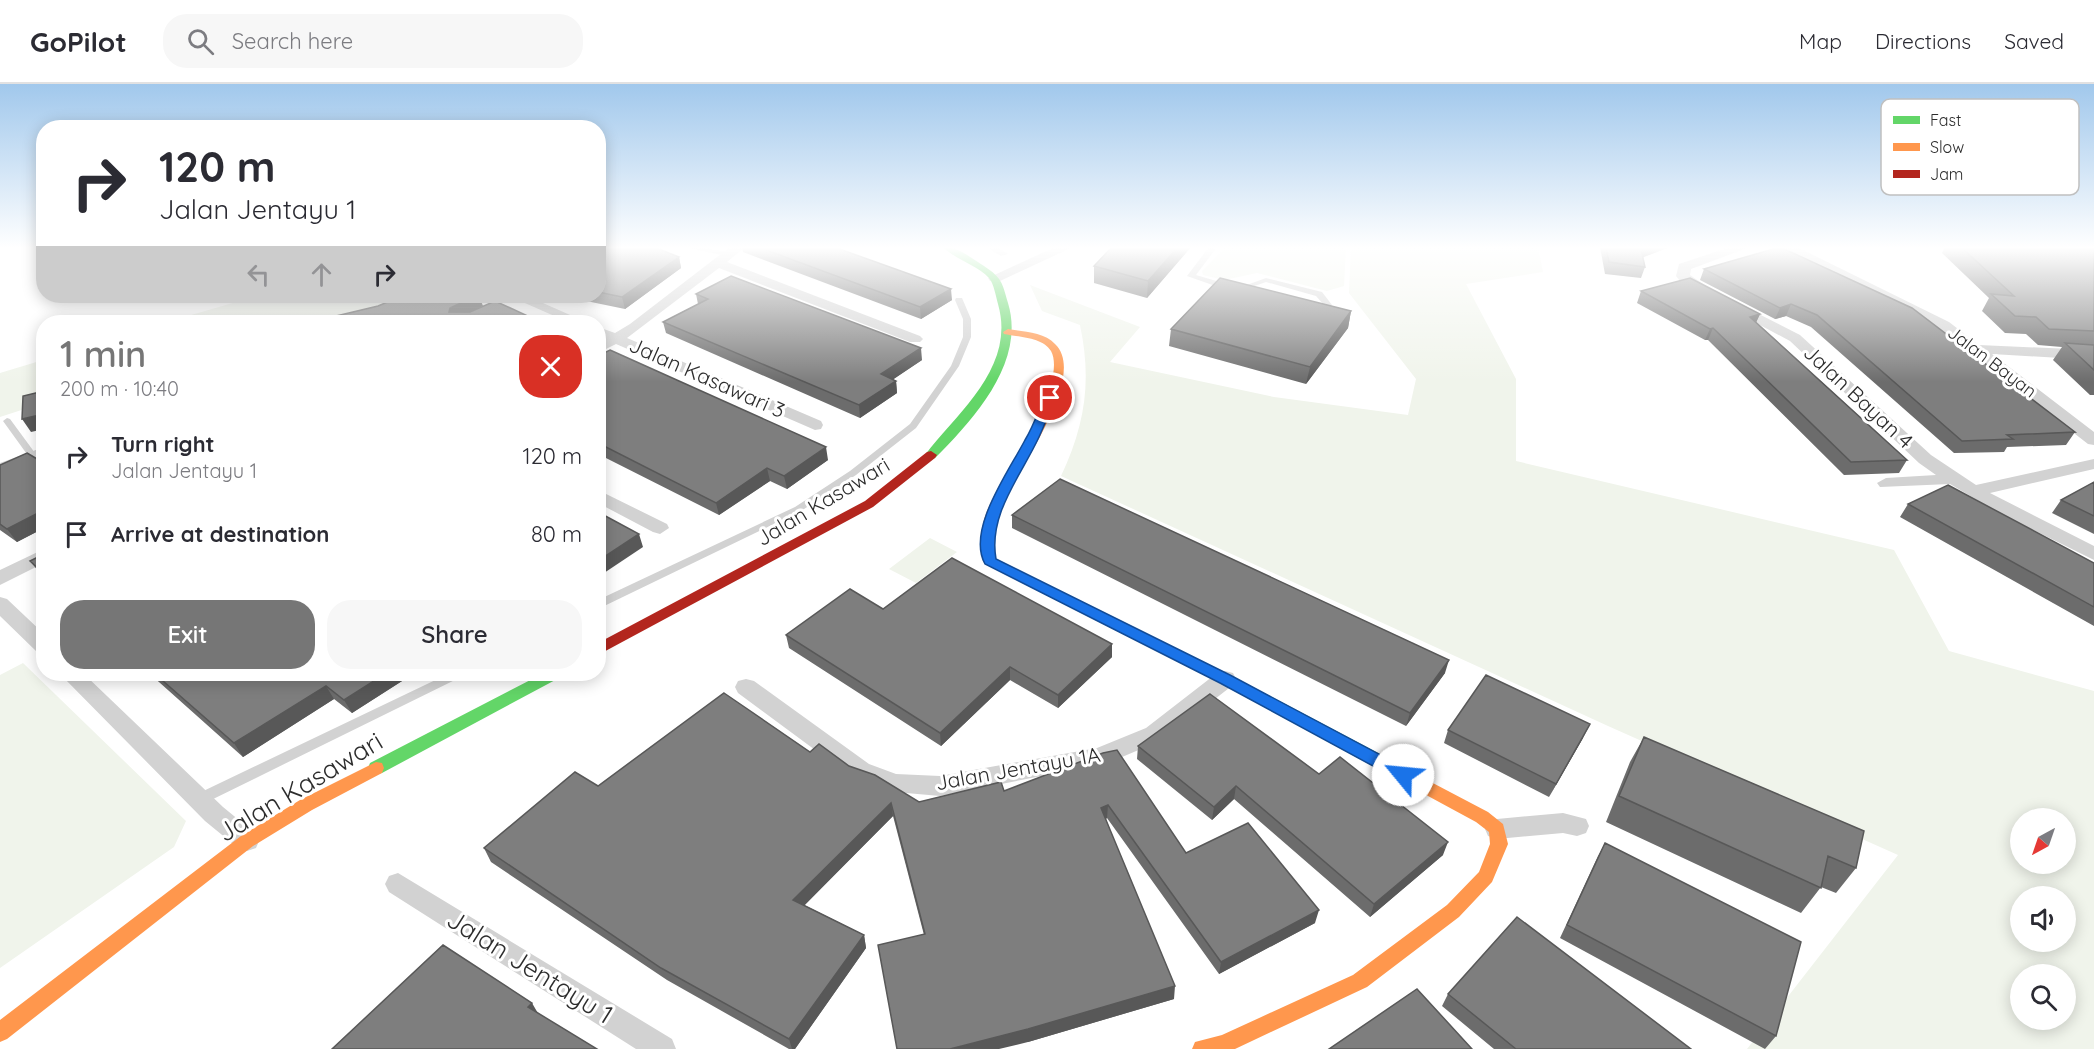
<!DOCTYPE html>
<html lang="en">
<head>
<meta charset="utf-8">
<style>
	body { margin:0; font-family:Quicksand,sans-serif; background:#f7f7f7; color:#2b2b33; height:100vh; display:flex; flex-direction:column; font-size:22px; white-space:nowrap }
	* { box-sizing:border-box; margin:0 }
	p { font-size:20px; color:#7c7c81 }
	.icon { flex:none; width:33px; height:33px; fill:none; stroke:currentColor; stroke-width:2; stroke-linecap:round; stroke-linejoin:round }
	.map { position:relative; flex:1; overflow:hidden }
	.panel { position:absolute; left:36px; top:231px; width:570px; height:366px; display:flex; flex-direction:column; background:#fff; border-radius:24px; box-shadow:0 3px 15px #0003 }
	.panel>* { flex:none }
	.guide { position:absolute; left:36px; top:36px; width:570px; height:183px; border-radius:24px; box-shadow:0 3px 15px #0003; background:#fff; color:#2b2b33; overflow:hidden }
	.needle { width:39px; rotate:220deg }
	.fabs { position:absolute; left:2010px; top:724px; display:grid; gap:12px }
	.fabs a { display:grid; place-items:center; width:66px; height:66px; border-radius:50%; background:#fff; box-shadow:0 3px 15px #0003; font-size:30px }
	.pin { position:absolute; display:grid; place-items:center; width:51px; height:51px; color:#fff; margin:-26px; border:3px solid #fff; border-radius:50%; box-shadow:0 2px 6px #0007 }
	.me { position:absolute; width:66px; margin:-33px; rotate:298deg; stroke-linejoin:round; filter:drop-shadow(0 0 4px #0008) }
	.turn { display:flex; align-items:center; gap:21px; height:126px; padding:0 24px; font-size:27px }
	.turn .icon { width:78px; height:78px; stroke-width:2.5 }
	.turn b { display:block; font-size:42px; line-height:51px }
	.lanes { display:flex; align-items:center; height:57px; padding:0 24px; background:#0003; justify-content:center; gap:30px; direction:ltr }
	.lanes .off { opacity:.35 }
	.round { display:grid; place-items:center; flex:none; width:63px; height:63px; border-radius:24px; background:#f7f7f7 }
	.head { display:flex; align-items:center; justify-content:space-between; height:102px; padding:0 24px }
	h1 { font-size:36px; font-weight:600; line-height:45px; color:#767676 }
	.cta { display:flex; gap:12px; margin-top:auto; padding:12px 24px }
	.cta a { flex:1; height:69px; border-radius:24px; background:#767676; color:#fff; font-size:24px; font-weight:600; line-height:69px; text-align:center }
	.cta a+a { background:#f7f7f7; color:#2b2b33 }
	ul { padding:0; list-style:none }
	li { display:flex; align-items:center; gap:18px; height:78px; padding:0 24px }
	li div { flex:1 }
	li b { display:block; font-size:22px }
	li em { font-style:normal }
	header { display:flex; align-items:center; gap:36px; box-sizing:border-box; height:84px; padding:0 30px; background:#fff; border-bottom:2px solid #e1e1e2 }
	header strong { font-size:28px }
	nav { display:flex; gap:33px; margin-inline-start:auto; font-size:21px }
	.search { width:420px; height:54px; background:#f7f7f7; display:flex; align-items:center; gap:15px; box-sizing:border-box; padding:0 21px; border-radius:24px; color:#7c7c81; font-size:22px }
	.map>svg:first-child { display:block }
	.green { fill:#f0f4eb; fill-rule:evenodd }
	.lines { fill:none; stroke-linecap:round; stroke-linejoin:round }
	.lane { fill:#d2d2d2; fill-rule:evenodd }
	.street { fill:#d2d2d2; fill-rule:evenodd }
	.fast { fill:#63d668; fill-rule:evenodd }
	.slow { fill:#ff974d; fill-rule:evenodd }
	.jam { fill:#b3261e; fill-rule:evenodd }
	.wall { fill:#6c6c6c }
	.shaded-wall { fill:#585858 }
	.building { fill:#7e7e7e; stroke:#585858; stroke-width:1.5 }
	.route { fill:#1a73e8; stroke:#114b97; stroke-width:1.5 }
	.labels { text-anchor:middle; stroke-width:6; stroke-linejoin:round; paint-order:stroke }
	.far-street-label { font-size:18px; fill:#2d2d2d; stroke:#fff }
	.street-label { font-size:21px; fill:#2d2d2d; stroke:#fff }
	.near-street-label { font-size:26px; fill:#2d2d2d; stroke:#fff }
	.key { fill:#fff; stroke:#c0c0c0; stroke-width:1.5 }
	.key-label { font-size:16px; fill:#2d2d2d }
</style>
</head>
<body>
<header>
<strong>GoPilot</strong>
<div class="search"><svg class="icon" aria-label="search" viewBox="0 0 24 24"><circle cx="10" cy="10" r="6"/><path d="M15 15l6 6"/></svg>Search here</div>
<nav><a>Map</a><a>Directions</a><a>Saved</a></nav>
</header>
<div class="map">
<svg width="2094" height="965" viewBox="0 0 2094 965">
	<rect width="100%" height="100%" fill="#fff"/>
	<path class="green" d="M 1226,163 L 1346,163 L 1344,202 L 1327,207 L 1257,189 L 1224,196 L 1203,191 L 1202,187 Z
		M 1351,163 L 1538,163 L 1543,188 L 1466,200 L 1516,295 L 1516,377 L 1894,466 L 1949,567 L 2094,607 L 2094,965 L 1747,965 L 1898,771 L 1608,642 L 1061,392 C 1085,341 1092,297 1080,241 L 1042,227 L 1030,201 L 1140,243 L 1110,278 L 1274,313 L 1408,331 L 1416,295 L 1349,209 ZM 2020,735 L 2066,735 L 2066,780 L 2020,780 ZM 2020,813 L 2066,813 L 2066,858 L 2020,858 ZM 2020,891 L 2066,891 L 2066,936 L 2020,936 Z
		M 257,212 L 423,212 L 350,238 L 167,238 Z
		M 43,276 L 43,319 L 0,333 L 0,289 Z
		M 930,454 L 957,468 L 916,499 L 889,485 Z
		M 23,579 L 186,737 L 174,763 L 0,884 L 0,591 Z"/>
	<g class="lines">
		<path class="lane" d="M 683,163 L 700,163 L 727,168 L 731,170 L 727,172 Z
			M 986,163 L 996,163 L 1008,170 L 1001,172 Z
			M 1209,163 L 1217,163 L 1196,191 L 1230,201 L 1230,205 L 1224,205 L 1187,192 Z
			M 1266,194 L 1322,208 L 1332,221 L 1324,231 L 1315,230 L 1315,226 L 1319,226 L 1324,221 L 1316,212 L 1266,198 L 1237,208 L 1233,206 Z
			M 956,214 L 962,214 L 971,235 L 971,253 L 959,282 L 916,344 L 856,391 L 801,427 L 598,525 L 598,516 L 795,423 L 850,387 L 910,340 L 951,282 L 963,253 L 963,235 L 955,216 Z
			M 7,334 L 10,335 L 35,369 L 37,371 L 35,373 L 29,373 L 3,337 Z
			M 448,590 L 463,590 L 461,593 L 205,719 L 200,720 L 195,719 L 194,715 L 195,711 Z"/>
		<path class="street" d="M 730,163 L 745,163 L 727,178 L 920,252 L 923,255 L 920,258 L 910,258 L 719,184 L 627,254 L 821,337 L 823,341 L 821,345 L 815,346 L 616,260 L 598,269 L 598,258 L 604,255 L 598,253 L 598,243 L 615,249 L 630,240 Z
			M 1055,163 L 1073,163 L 1000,197 L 990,197 L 988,194 Z
			M 1730,163 L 1750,163 L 1691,185 L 1690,191 L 1712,206 L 1712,212 C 1698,215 1684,202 1676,192 L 1679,180 Z
			M 1779,163 L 1797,163 L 1949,238 L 1979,261 L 2094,266 L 2094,276 L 1992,270 L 2094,348 L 2094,361 L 2088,360 L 1939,244 Z
			M 509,212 L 527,212 L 586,238 L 568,238 Z
			M 1737,219 L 1800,251 L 1931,371 L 1976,401 L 2094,375 L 2094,385 L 1990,409 L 2094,462 L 2094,476 L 2001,430 L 1950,400 L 1880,403 L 1877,399 L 1886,394 L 1936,391 L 1919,379 L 1790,257 L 1732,226 L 1730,223 Z
			M 44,363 L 44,374 L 0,390 L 0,379 Z
			M 598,406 L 667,440 L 669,444 L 660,450 L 653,448 L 598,419 Z
			M 44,465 L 44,479 L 0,501 L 0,486 Z
			M 0,513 L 7,515 L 44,550 L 44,570 L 37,568 L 0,532 Z
			M 1225,587 L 1233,589 L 1236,595 L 1233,601 L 1162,656 L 1108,679 L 940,712 L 895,708 L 853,694 L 738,609 L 735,603 L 738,597 L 746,595 L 754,597 L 869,680 L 896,690 L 940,692 L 1097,664 L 1146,644 L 1217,589 Z
			M 60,590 L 84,590 L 223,723 L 256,750 L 259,757 L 256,764 L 247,767 L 238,764 L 205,737 Z
			M 1563,729 L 1586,735 L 1589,742 L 1586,749 L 1577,752 L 1563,749 L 1497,755 L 1488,752 L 1485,745 L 1488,738 L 1497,735 Z
			M 398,789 L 672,955 L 676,965 L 636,965 L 389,808 L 385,800 L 389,792 Z"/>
		<path class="fast" d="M 943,163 C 959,163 971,174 984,182 C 1002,194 1002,198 1008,219 C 1026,278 974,335 935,374 L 931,375 L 925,371 C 959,327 1016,283 998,220 C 996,213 994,200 989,194 C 977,181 956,176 943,163 Z
			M 1051,503 L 1230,591 L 1416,689 L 1418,694 L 1416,699 L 1410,701 L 1404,699 L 1220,599 L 1046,511 L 1044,508 L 1046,505 Z
			M 542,590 L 561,590 L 559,594 L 382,689 L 376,690 L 370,689 L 368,684 L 370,679 Z"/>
		<path class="slow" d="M 1008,245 C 1023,248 1044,248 1055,260 C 1090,293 1011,394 999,429 C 994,444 994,460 996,475 L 1056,505 L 1058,508 L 1056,511 L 1051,513 L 985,480 L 983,477 C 981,460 980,443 987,427 C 1000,393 1069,301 1051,267 C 1043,253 1018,253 1004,250 L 1003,248 Z
			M 376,678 L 382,679 L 384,684 L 382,689 L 312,726 L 253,762 L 7,955 L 0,958 L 0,936 L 241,752 L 300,716 Z
			M 1410,687 L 1488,728 L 1503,740 L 1508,760 L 1492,798 L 1459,833 L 1367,903 L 1235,965 L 1192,965 L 1195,958 L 1222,951 L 1353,891 L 1447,821 L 1479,788 L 1490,760 L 1489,748 L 1476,738 L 1404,699 L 1402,694 L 1404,689 Z"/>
		<path class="jam" d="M 931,367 L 937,371 L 935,374 L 873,423 L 598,571 L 598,559 L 865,417 L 927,368 Z"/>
	</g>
	<path class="wall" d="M 598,163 L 679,173 L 681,184 L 625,225 L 562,212 L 598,212 Z
		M 742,163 L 834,163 L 952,216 L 921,235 L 743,168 Z
		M 1191,163 L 1147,214 L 1094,199 L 1094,182 Z
		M 1600,163 L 1670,163 L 1643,173 L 1645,183 L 1641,194 L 1605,190 Z
		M 1780,163 L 2075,348 L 2066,361 L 2007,363 L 2004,368 L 1954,369 L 1811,243 L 1786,232 L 1775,235 L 1700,196 L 1704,185 Z
		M 1945,163 L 2094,163 L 2094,311 L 2090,311 L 2053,276 L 2062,263 L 2038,261 L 2026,250 L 2005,249 L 1982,227 L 1989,214 L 1942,169 Z
		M 1641,207 L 1760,230 L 1756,238 L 1907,376 L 1899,389 L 1844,391 L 1708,256 L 1705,256 L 1637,219 Z
		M 696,210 L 922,276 L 893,295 L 896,297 L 897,309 L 860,334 L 666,249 L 663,238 L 698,220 Z
		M 1351,227 L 1348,244 L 1306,300 L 1169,262 L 1171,245 Z
		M 598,272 L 828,376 L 787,405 L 770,397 L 719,431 L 598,370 Z
		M 44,379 L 44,444 L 17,458 L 0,446 L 0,381 Z
		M 2094,398 L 2094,450 L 2052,429 L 2061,416 Z
		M 1908,420 L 2094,479 L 2094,542 L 1900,433 Z
		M 1012,431 L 1445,589 L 1406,642 L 1012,444 Z
		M 44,470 L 44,494 L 30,477 Z
		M 883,525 L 1112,560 L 1112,573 L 1058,624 L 1010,596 L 941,662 L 789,564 L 786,551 Z
		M 150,590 L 413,590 L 352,629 L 334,615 L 243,673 Z
		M 1448,646 L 1583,654 L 1549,713 L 1444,659 Z
		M 1644,653 L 1856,784 L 1836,809 L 1821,803 L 1801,829 L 1606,738 L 1630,678 Z
		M 1138,662 L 1319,690 L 1443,771 L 1370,833 L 1234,715 L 1212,736 L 1137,675 Z
		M 810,668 L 849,682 L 919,718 L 1004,707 L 1103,669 L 1186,769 L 1315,839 L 1219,890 L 1107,734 L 1106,735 L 1174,915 L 1028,958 L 924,851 L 893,732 L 804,821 L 864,851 L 866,864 L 795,965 L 789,965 L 667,896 L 491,778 L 484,764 L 598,702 Z
		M 1605,759 L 1776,952 L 1765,965 L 1560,854 L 1598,772 Z
		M 1448,910 L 1691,965 L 1494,965 L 1442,922 Z"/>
	<path class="shaded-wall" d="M 1178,163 L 1191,163 L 1147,214 L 1148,197 Z
		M 1645,163 L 1670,163 L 1636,176 L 1641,165 Z
		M 679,173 L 681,184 L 625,225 L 622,213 Z
		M 951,205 L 952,216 L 921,235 L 920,223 Z
		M 476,212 L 479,212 L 483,222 L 454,236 L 449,228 L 450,224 Z
		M 1791,220 L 1786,232 L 1775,235 L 1780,224 Z
		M 1351,227 L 1348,244 L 1306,300 L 1310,283 Z
		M 1760,230 L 1755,241 L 1750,233 Z
		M 530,233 L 532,238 L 525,236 Z
		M 1713,244 L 1708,256 L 1705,256 L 1710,245 Z
		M 921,264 L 922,276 L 882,303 L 881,290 Z
		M 896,297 L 897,309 L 860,334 L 859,321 Z
		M 44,330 L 44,345 L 31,348 L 22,335 Z
		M 826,363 L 828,376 L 787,405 L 784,392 Z
		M 767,384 L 770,397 L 719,431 L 716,419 Z
		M 44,426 L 44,444 L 17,458 L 7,445 Z
		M 639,450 L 643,463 L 598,493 L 598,477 Z
		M 1112,560 L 1112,573 L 1058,624 L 1058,611 Z
		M 1449,576 L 1445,589 L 1406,642 L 1410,629 Z
		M 1010,583 L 1010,596 L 941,662 L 940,649 Z
		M 385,590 L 413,590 L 352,629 L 344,616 Z
		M 326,602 L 334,615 L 243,673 L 234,659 Z
		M 1590,640 L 1583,654 L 1549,713 L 1556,700 Z
		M 1236,702 L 1234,715 L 1212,736 L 1214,723 Z
		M 891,719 L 893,732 L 797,829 L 793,816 Z
		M 1108,721 L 1107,734 L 1101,737 L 1101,724 Z
		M 1448,758 L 1443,771 L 1370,833 L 1374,820 Z
		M 1319,826 L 1315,839 L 1219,890 L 1221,878 Z
		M 864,851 L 866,864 L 795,965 L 792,965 L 789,955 Z
		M 1175,902 L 1174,915 L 1028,958 L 999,965 L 950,965 Z
		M 532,919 L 539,931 L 528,923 Z"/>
	<path class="building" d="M 598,163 L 654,163 L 679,173 L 622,213 L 598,208 Z
		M 758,163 L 834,163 L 951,205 L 920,223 Z
		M 1112,163 L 1178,163 L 1148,197 L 1094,182 Z
		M 1606,163 L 1645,163 L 1641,165 L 1645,183 L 1609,178 Z
		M 1780,163 L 1912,224 L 2075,348 L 2007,351 L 2013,355 L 1962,357 L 1817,231 L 1791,220 L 1780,224 L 1704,185 Z
		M 1961,163 L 2094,163 L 2094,247 L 2049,245 L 2036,233 L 2015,232 L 1991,210 L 2014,212 Z
		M 731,192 L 921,264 L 881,290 L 896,297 L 859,321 L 663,238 L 708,215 L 696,210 Z
		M 1220,194 L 1351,227 L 1310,283 L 1171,245 Z
		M 1690,194 L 1760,230 L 1750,233 L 1907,376 L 1851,378 L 1713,244 L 1710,245 L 1641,207 Z
		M 402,212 L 476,212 L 450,224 L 449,228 L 470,228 L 495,217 L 530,233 L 525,236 L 532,238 L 311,238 L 378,222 Z
		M 2065,259 L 2094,261 L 2094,286 Z
		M 610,266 L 826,363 L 784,392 L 767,384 L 716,419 L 598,359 L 598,272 Z
		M 44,307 L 44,330 L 22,335 L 23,312 Z
		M 27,369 L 44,379 L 44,426 L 7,445 L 0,440 L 0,381 Z
		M 1060,395 L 1449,576 L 1410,629 L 1012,431 Z
		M 2094,398 L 2094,432 L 2061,416 Z
		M 1948,401 L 2094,479 L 2094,523 L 1908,420 Z
		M 598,428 L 639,450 L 598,477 Z
		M 44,470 L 44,490 L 30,477 Z
		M 952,474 L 1112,560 L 1058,611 L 1010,583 L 940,649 L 786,551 L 850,505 L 883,525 Z
		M 155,590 L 385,590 L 344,616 L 326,602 L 234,659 Z
		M 1486,591 L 1590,640 L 1556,700 L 1448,646 Z
		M 724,609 L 810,668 L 819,660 L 849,682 L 875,691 L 919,718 L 1001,698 L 1004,707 L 1103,669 L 1117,666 L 1186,769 L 1248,739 L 1319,826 L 1221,878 L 1108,721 L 1101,724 L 1175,902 L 1028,945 L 950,965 L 897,965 L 878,861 L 925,850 L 891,719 L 793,816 L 864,851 L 789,955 L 661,884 L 484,764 L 575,688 L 598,702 Z
		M 1210,610 L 1319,690 L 1340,673 L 1448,758 L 1374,820 L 1236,702 L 1214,723 L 1138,662 Z
		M 1644,653 L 1864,747 L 1856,784 L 1828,772 L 1821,804 L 1619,712 Z
		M 1605,759 L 1801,858 L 1776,952 L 1567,841 Z
		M 1517,833 L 1691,965 L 1516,965 L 1448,910 Z
		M 443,861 L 532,919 L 528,923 L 597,965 L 332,965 Z
		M 1417,905 L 1472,965 L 1329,965 Z"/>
	<linearGradient id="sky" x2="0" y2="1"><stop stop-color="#a1c8ec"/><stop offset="0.55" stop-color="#fff"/><stop offset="1" stop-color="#fff" stop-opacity="0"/></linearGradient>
	<rect width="2094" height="298" fill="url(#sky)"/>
	<path class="route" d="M 1050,310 L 1055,314 C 1050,327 1045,340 1039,353 C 1021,392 988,430 996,475 L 1230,591 L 1409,686 L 1411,691 L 1409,695 L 1397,695 L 1220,599 L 985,480 C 966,446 1009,387 1025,356 C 1033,343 1038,328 1044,314 Z"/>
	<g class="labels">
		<g class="far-street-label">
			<text transform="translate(1992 278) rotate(37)" y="6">Jalan Bayan</text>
		</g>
		<g class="street-label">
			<text transform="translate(707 294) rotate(24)" y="7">Jalan Kasawari 3</text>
			<text transform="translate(1858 313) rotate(43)" y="7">Jalan Bayan 4</text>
			<text transform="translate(823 418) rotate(-31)" y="7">Jalan Kasawari</text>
			<text transform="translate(1018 685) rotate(-10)" y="7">Jalan Jentayu 1A</text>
		</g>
		<g class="near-street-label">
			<text transform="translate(300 703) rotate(-31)" y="9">Jalan Kasawari</text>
			<text transform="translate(530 883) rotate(32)" y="9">Jalan Jentayu 1</text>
		</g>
	</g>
	<rect x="1881" y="15" width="198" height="96" rx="9" class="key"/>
	<rect x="1893" y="32" width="27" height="8" fill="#63d668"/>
	<rect x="1893" y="59" width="27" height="8" fill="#ff974d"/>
	<rect x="1893" y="86" width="27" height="8" fill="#b3261e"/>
	<g class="key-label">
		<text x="1930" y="42">Fast</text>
		<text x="1930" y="69">Slow</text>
		<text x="1930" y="96">Jam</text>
	</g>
</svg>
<div class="fabs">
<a><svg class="needle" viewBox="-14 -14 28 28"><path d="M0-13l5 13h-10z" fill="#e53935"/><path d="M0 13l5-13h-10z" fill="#7c7c81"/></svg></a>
<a><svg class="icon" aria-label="sound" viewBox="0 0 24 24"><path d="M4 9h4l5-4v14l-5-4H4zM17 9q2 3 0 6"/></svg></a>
<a><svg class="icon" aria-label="search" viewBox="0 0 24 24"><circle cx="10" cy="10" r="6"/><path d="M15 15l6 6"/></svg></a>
</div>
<div class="pin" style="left:1050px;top:314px;background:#d93025"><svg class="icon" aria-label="arrive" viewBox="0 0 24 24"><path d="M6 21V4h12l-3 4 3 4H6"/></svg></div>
<svg class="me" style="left:1403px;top:691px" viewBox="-20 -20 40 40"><circle r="19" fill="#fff"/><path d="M0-13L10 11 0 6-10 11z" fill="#1a73e8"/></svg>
<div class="guide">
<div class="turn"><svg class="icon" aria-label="right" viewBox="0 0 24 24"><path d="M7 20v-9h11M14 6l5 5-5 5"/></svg><div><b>120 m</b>Jalan Jentayu 1</div></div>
<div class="lanes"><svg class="icon off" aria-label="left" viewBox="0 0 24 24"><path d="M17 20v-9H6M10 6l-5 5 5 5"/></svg><svg class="icon off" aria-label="ahead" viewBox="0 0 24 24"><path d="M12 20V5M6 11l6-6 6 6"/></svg><svg class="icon" aria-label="right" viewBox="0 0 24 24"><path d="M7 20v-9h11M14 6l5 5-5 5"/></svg></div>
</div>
<section class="panel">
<div class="head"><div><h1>1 min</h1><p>200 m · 10:40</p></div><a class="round" style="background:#d93025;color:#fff"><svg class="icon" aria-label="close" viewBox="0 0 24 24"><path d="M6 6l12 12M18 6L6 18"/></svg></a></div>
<ul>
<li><svg class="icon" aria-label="right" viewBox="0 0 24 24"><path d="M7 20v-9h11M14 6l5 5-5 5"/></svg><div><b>Turn right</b><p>Jalan Jentayu 1</p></div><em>120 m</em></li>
<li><svg class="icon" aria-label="arrive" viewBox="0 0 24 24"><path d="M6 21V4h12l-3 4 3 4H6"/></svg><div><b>Arrive at destination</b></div><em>80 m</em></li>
</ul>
<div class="cta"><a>Exit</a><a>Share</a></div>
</section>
</div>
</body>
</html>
